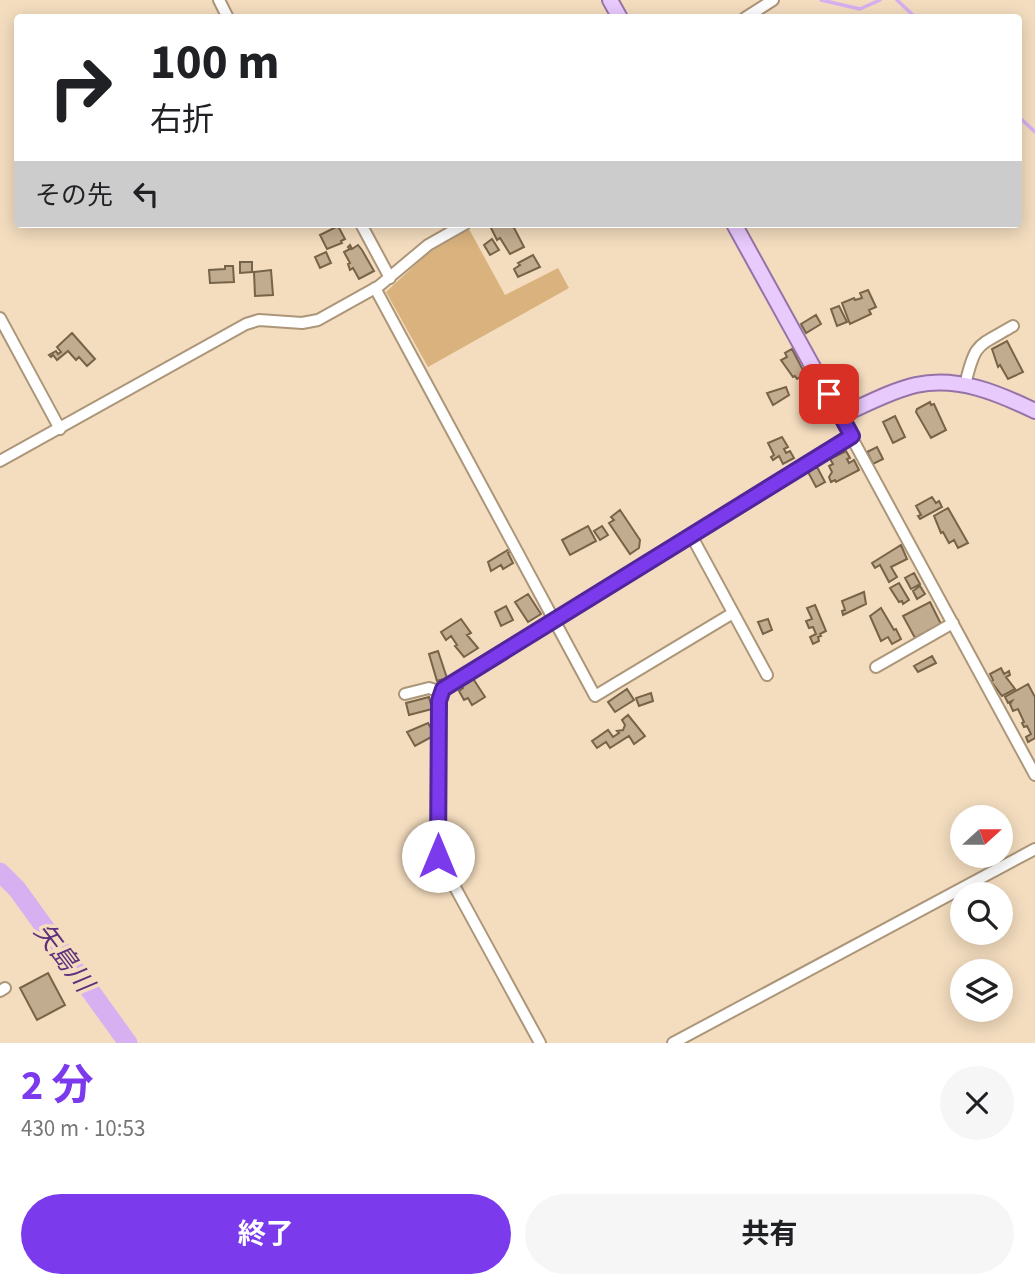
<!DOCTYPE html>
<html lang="ja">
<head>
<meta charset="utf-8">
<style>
	body { margin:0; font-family:"Source Sans 3","Noto Sans JP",sans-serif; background:#f6f6f6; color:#202124; height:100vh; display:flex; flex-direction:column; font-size:26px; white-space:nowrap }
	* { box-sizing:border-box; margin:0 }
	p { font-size:23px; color:#757577 }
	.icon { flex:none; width:38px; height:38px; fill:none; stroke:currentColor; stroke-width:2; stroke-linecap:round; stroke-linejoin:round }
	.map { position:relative; height:1043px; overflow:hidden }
	.sheet { display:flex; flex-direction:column; background:#fff; flex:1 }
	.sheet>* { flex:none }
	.top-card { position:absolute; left:14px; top:14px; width:1008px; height:214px; border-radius:7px; box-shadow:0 4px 18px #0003; background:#fff; color:#202124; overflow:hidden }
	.needle { width:46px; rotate:69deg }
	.fabs { position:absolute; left:950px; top:805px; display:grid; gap:14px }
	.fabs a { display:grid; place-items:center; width:63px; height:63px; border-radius:50%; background:#fff; box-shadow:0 4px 18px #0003; font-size:35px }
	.pin { position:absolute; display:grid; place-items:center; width:60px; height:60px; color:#fff; margin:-30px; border-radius:14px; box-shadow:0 4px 10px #0006 }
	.me { position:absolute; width:77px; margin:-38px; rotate:0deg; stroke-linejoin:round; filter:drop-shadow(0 0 5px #0008) }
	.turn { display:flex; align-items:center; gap:24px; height:147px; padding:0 21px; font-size:32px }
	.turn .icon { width:91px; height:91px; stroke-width:2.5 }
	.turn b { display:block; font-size:49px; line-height:60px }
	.then { display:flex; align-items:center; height:66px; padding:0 21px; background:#0003; gap:14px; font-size:26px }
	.round { display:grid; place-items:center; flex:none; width:74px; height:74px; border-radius:37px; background:#f6f6f6 }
	.head { display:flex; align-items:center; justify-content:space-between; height:119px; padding:0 21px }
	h1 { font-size:42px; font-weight:700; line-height:52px; color:#7c3aed }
	.primary-button { display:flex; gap:14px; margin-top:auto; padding:14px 21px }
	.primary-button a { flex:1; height:80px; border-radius:42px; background:#7c3aed; color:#fff; font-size:28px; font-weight:700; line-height:80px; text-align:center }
	.primary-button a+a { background:#f6f6f6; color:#202124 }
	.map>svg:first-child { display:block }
	.green { fill:#d9b27d }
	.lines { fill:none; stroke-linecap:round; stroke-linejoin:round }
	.stream { stroke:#d6b0f1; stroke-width:3.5 }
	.river { stroke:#d6b0f1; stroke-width:19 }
	.building { fill:#c2ac8f; stroke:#776347; stroke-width:2 }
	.minor-casing { stroke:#ac9679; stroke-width:14 }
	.major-casing { stroke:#9673a6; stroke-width:18 }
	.minor { stroke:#fff; stroke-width:10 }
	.major { stroke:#e8cafd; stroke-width:14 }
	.route-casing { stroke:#51269a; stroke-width:18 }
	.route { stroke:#7c3aed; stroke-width:12 }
	.labels { text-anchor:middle; stroke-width:7; stroke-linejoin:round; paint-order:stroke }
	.water-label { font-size:26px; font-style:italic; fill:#5f307c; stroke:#f4ddbf }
</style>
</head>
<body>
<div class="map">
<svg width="1035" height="1043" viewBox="0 0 1035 1043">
	<rect width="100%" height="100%" fill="#f4ddbf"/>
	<path class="green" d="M 469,229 L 505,295 L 558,268 L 569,288 L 428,367 L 386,292 L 429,252 Z"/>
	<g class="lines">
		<path class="stream" d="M 821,0 L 860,9 L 880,0
			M 897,0 L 916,18
			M 1018,116 L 1035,132"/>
		<path class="river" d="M 0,872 L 17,889 L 128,1043"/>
	</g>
	<path class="building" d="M 489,224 L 512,224 L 524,247 L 510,254 L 500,238 L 497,240 Z
		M 338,226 L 345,239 L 341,241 L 342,243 L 327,249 L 320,235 Z
		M 492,239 L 499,250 L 490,255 L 484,245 Z
		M 350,245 L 352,249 L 358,245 L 362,250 L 374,271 L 359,279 L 353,268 L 350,270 L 348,264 L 350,263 L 344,252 L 350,249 L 348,247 Z
		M 326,252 L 331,263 L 320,268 L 315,257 Z
		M 533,255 L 540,267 L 518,277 L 514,269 L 520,265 L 518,263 Z
		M 240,262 L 252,262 L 252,272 L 240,273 Z
		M 225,266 L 233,266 L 234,282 L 210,283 L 209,270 L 225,269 Z
		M 271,270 L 273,295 L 255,296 L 254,272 Z
		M 868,290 L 876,307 L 869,310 L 871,314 L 850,324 L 842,303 L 854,298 L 855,300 L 862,298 L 860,293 Z
		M 839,306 L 847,322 L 837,326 L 831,309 Z
		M 816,315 L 821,324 L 806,333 L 801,324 Z
		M 72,333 L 95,359 L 87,366 L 79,357 L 76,360 L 68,351 L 57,360 L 53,355 L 51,357 L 49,355 L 56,351 L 58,354 L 61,352 L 57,347 Z
		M 1007,341 L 1023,372 L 1008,379 L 1000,365 L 998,367 L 992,349 Z
		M 792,349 L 805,374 L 797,379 L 795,376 L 793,377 L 781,360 L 787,357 L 785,353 Z
		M 786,387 L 789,395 L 773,405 L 767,393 Z
		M 930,402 L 931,405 L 934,404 L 946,430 L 931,438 L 916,412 L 917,409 Z
		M 895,416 L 905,437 L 893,443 L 883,422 Z
		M 782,437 L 788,447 L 784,449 L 786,453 L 790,451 L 794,458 L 783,464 L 779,456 L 773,460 L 771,457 L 774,455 L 768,443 Z
		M 877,447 L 883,459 L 873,464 L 867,452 Z
		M 846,451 L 850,458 L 847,459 L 849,463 L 854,460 L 859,470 L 836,482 L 835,480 L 831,482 L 829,477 L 832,472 L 829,466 L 833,464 L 830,459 Z
		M 817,467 L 825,482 L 816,487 L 808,472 Z
		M 932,497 L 936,503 L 939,501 L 942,507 L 920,519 L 918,516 L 921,515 L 916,506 Z
		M 948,508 L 968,543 L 958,548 L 954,540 L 949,543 L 943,532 L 941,533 L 934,516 Z
		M 620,510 L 640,540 L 639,548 L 630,554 L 609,523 L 614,520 L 611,517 Z
		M 588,526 L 596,541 L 570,555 L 562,540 Z
		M 602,526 L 608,535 L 600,540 L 594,531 Z
		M 901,545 L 907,559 L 891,567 L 897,577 L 889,582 L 880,565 L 875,568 L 872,563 Z
		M 511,548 L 512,550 L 508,553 L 513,563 L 503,569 L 501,565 L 491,571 L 488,562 Z
		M 914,573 L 920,584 L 911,589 L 905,578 Z
		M 899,583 L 909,600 L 903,604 L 902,601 L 899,602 L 890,588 Z
		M 920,586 L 925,594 L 917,599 L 913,591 Z
		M 864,592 L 866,604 L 843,615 L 842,611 L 845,610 L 842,601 Z
		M 528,594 L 541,614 L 528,622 L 515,602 Z
		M 930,602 L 941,624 L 915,638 L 903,616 Z
		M 815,605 L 826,631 L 820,634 L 821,636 L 818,637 L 819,641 L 813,644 L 810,637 L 816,634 L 813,627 L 809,628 L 806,621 L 812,619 L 807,608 Z
		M 506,606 L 513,620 L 501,626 L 495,612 Z
		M 881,608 L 894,630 L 896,629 L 901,639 L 892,644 L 888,637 L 881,641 L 870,616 Z
		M 461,619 L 471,633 L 467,635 L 478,648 L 464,657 L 455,646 L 457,645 L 451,636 L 446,640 L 441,632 Z
		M 768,619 L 772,630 L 763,634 L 758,622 Z
		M 438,651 L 447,678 L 437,681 L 429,654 Z
		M 932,656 L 936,663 L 918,672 L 914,666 Z
		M 1001,668 L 1004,674 L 1009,671 L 1010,675 L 1006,677 L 1015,689 L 1002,696 L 991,681 L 993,680 L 990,674 Z
		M 472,677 L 485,697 L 472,705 L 468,698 L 464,700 L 459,691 L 463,688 L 461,685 Z
		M 1028,684 L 1035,697 L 1035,738 L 1028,742 L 1026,737 L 1031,734 L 1027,726 L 1024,727 L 1022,723 L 1024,722 L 1018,709 L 1013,711 L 1010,704 L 1012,701 L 1008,703 L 1005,697 Z
		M 627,689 L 634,700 L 615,712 L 608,702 Z
		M 651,693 L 653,701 L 639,706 L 636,698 Z
		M 429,697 L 432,709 L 409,715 L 406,703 Z
		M 628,715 L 645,736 L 634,744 L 629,736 L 610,748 L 606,742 L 597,748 L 592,741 L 608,730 L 613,737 L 619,733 L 617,731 L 623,730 L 625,725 L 622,720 Z
		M 428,723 L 435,735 L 415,746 L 407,732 Z
		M 48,973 L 65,1005 L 37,1020 L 20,988 Z"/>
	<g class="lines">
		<defs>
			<path id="minor" d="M 219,0 L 228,18
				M 745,18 L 773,0
				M 361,224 L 390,278
				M 375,288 L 595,696 L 733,613
				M 0,318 L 60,429
				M 965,385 C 975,342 977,347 1013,326
				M 840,416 L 1035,775
				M 0,461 L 246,324 L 259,320 L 302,323 L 318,320 L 379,286 L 428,245 L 465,224
				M 691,535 L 767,675
				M 876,667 L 953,623
				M 405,694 L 429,688 L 442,692
				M 0,991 L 5,988
				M 540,1043 L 438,856 L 439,701 L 443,689 L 852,436
				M 673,1043 L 1035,849"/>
			<path id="major" d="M 610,0 L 620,18
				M 734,224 L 840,416 C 865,405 890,391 916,385 C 958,376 998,393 1035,411"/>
		</defs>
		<use href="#minor" class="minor-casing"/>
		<use href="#major" class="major-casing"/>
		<use href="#minor" class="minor"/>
		<use href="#major" class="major"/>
	</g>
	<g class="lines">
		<defs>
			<path id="route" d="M 438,856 L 439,701 L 443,689 L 852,436 L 829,394"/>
		</defs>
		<use href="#route" class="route-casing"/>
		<use href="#route" class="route"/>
	</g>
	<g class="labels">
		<g class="water-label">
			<text transform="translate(64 957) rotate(53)" y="9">矢島川</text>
		</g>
	</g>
</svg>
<div class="fabs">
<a><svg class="needle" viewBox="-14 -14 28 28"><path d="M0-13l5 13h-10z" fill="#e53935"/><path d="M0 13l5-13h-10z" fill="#757577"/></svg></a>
<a><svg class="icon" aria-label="search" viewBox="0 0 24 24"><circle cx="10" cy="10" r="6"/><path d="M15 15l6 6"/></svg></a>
<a><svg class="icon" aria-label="layers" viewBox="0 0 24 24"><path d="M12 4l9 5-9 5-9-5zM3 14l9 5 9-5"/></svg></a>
</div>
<div class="pin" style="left:829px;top:394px;background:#d93025"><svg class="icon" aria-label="arrive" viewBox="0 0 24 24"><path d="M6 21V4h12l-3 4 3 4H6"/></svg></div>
<svg class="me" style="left:438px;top:856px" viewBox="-20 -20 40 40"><circle r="19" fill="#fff"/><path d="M0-13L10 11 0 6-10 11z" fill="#7c3aed"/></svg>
<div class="top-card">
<div class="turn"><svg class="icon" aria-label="right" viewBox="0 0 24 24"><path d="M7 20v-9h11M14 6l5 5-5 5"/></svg><div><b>100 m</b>右折</div></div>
<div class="then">その先<svg class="icon" aria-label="left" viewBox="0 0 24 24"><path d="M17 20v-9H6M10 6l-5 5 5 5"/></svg></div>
</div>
</div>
<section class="sheet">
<div class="head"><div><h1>2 分</h1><p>430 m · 10:53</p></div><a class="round"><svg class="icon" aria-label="close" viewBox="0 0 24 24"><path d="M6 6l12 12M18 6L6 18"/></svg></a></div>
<div class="primary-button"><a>終了</a><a>共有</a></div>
</section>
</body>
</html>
